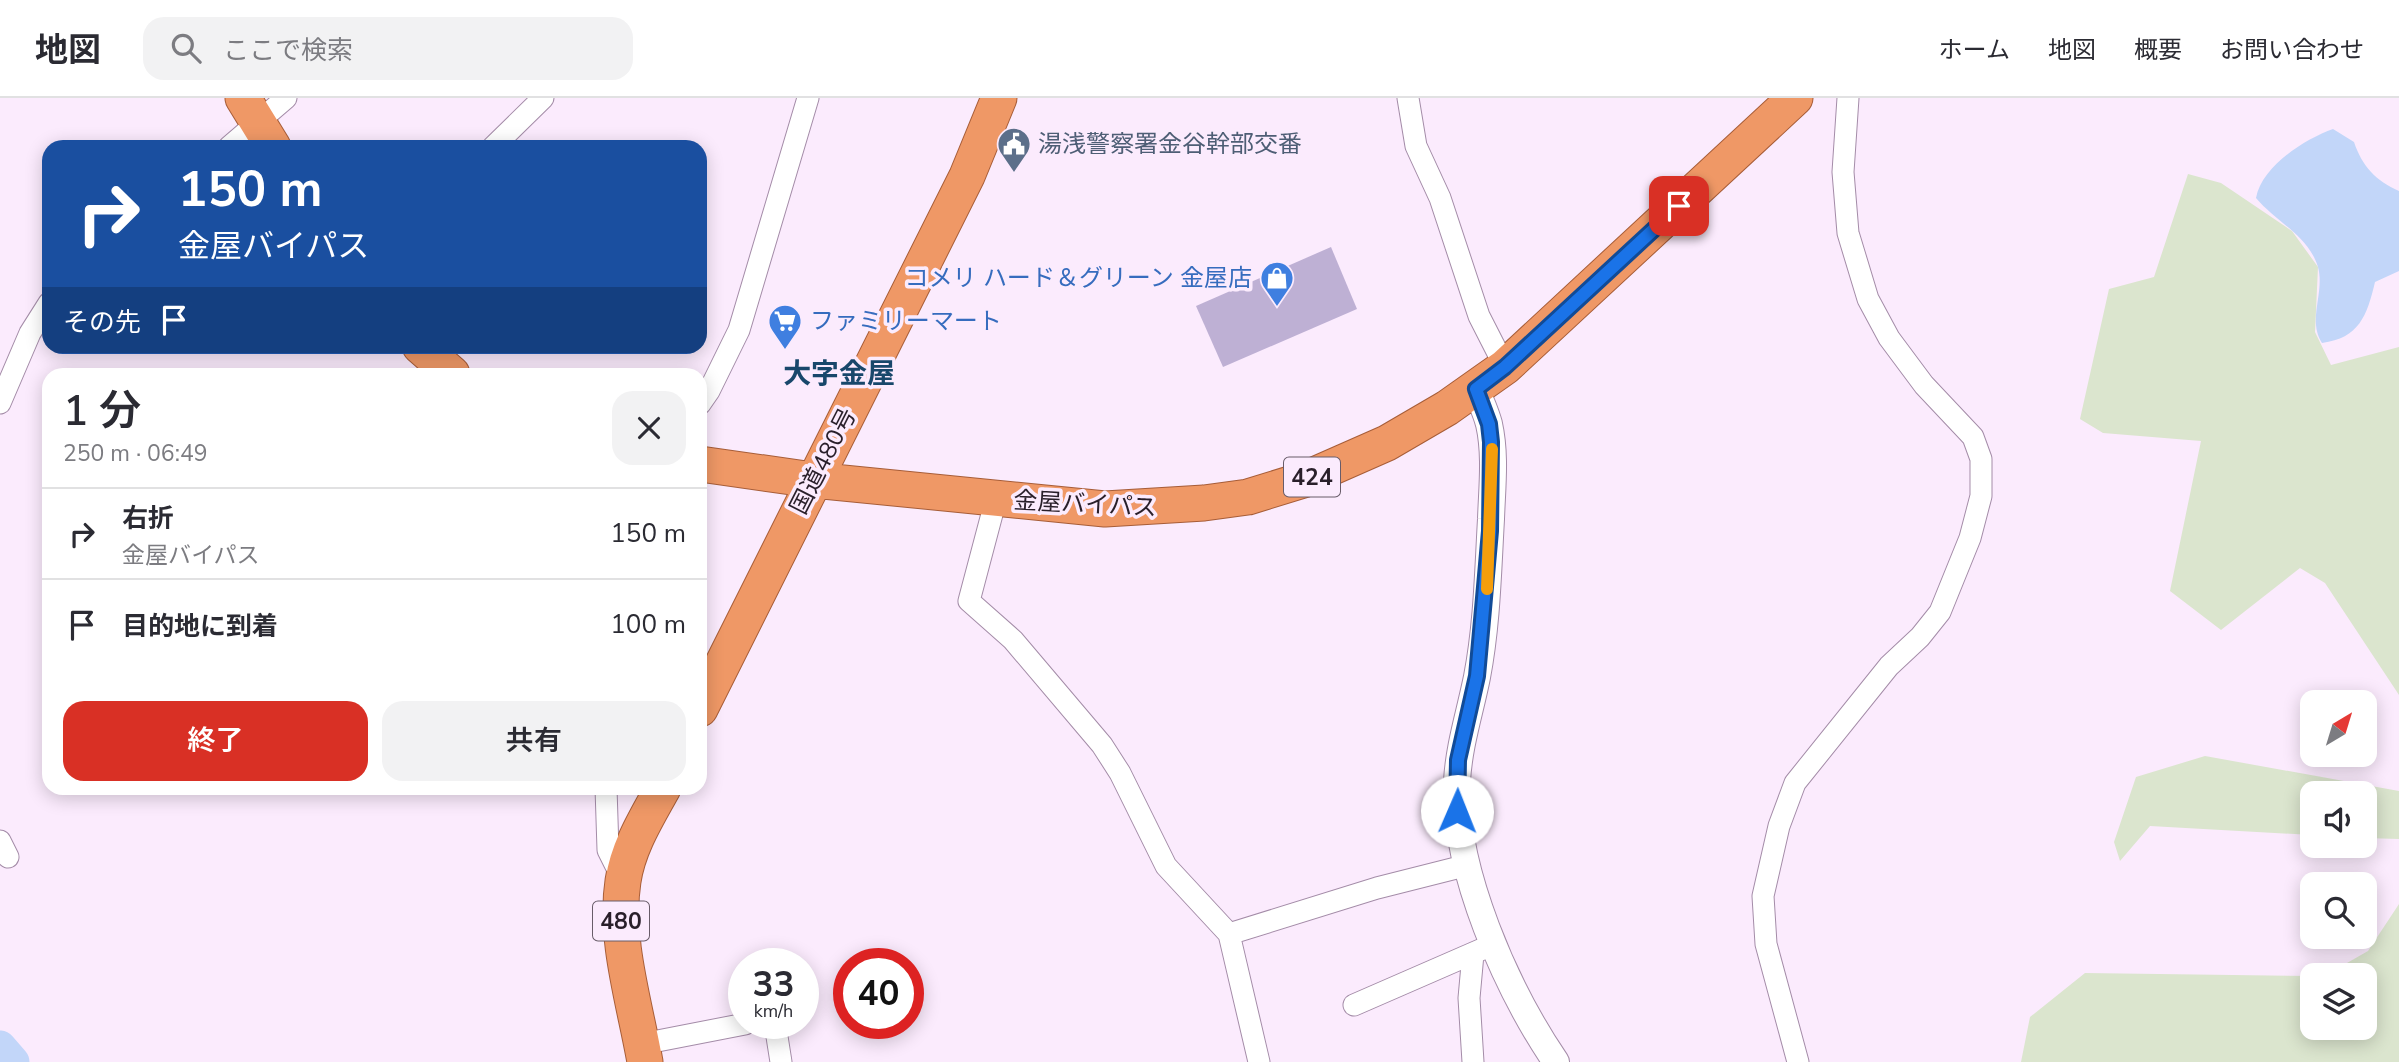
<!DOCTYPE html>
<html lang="ja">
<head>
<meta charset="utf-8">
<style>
	body { margin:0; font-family:"Nunito Sans","Noto Sans JP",sans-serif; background:#f2f2f3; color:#2b2b33; height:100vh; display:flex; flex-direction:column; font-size:26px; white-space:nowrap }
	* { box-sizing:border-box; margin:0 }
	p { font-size:23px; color:#7c7c81 }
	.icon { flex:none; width:38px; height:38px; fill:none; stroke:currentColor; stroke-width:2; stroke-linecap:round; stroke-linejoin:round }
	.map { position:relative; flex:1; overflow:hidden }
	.drawer { position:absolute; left:42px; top:270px; width:665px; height:427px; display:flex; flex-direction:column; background:#fff; border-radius:21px; box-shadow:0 4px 18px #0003 }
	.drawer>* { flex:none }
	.guide { position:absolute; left:42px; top:42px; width:665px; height:214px; border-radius:21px; box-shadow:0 4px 18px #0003; background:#1a4fa0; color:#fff; overflow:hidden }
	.needle { width:46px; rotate:38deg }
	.controls { position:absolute; left:2300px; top:592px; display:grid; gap:14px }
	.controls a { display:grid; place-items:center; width:77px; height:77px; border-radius:14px; background:#fff; box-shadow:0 4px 18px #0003; font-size:35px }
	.speed { position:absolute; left:728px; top:850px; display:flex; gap:14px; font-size:35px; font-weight:700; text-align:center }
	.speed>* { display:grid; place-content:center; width:91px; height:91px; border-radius:50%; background:#fff; box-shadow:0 4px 18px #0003; line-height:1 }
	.speed small { font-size:18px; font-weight:400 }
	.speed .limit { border:10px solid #d22; background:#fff; color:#111 }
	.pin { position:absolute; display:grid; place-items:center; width:60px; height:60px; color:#fff; margin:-30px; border-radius:14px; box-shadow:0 4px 10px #0006 }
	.me { position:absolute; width:77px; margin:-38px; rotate:1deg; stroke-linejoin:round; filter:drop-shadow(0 0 5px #0008) }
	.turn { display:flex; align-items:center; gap:24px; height:147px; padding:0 21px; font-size:32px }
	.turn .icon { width:91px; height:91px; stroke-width:2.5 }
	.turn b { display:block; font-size:49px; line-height:60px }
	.then { display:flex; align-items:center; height:66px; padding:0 21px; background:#0003; gap:14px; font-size:26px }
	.round { display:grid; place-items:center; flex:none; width:74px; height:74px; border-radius:21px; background:#f2f2f3 }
	.summary { display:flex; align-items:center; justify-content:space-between; height:119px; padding:0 21px }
	h1 { font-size:42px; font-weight:600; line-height:52px }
	.primary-button { display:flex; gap:14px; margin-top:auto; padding:14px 21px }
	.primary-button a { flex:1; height:80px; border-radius:21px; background:#d93025; color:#fff; font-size:28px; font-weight:600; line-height:80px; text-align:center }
	.primary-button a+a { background:#f2f2f3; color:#2b2b33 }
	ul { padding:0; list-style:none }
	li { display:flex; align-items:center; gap:21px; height:91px; padding:0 21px; border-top:2px solid #e1e1e2 }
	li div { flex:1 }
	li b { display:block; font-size:26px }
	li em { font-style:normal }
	header { display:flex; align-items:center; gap:42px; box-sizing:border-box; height:98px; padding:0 35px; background:#fff; border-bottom:2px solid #e1e1e2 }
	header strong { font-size:33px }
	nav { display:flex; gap:38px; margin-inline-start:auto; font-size:24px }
	.search { width:490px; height:63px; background:#f2f2f3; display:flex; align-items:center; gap:18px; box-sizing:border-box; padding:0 24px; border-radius:21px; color:#7c7c81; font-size:26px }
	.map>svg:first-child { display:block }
	.green { fill:#dbe5ce }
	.water { fill:#c2d6f9 }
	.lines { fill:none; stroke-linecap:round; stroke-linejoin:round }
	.river { stroke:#c2d6f9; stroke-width:33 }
	.building { fill:#beb0d4 }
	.minor-casing { stroke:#a48ca8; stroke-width:23 }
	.tertiary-casing { stroke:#a48ca8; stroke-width:28 }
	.trunk-casing { stroke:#a75d38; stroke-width:37 }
	.minor { stroke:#fff; stroke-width:21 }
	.tertiary { stroke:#fff; stroke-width:26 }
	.trunk { stroke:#ef9866; stroke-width:35 }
	.route-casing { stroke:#114b97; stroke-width:18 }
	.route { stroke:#1a73e8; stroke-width:12 }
	.slow { stroke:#f59e0b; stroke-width:12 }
	.labels { text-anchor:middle; stroke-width:7; stroke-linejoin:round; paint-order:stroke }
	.shield { fill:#fbebfd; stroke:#685c69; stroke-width:2 }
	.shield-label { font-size:23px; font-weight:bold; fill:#291f2a }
	.service-label { font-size:24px; fill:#4e5e75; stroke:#fbebfd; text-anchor:start }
	.shop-label { font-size:24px; fill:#366cbe; stroke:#fbebfd; text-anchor:end }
	.street-label { font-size:24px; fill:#291f2a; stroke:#fbebfd }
	.quarter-label { font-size:28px; font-weight:bold; fill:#18476b; stroke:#fbebfd }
</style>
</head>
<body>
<header>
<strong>地図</strong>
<div class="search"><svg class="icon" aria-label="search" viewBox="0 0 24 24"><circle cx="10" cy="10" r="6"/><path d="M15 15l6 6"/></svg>ここで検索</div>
<nav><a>ホーム</a><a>地図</a><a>概要</a><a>お問い合わせ</a></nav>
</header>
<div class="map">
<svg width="2399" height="964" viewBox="0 0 2399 964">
	<rect width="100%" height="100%" fill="#fbebfd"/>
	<path class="green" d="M 2188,76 L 2221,85 L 2292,133 L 2318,169 L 2315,234 L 2331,267 L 2399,249 L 2399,597 L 2325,485 L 2300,470 L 2221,532 L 2170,493 L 2201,343 L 2103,335 L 2080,321 L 2109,191 L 2154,179 Z
		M 2205,658 L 2399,693 L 2399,741 L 2364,740 L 2364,695 L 2312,695 L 2312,737 L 2150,728 L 2120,763 L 2114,744 L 2136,679 Z
		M 2399,806 L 2399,964 L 2021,964 L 2030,919 L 2085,875 L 2312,878 L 2312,929 L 2364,929 L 2364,877 L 2326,877 L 2368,853 Z"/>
	<path class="water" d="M 2333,31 L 2354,44 C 2362,68 2376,83 2399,93 L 2399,173 L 2375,184 C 2367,218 2359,240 2322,245 C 2307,222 2325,195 2318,169 C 2308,137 2276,124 2256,100 C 2262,68 2305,41 2333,31 Z"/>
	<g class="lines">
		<path class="river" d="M 0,949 L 13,964"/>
	</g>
	<path class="building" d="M 1331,149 L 1357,211 L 1223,269 L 1196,208 Z"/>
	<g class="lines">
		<defs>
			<path id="minor" d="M 1408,0 L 1416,48 L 1440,100 L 1479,218 L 1505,269
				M 229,49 L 286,0
				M 493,49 L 543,0
				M 0,305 L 30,235 L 49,205
				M 700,306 L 709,293 L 739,232 L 808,0
				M 996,401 L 969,503 L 1013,542 L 1102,647 L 1120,675 L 1166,768 L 1229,836 L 1259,964
				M 606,690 L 608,752 L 623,782
				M 0,743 L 8,759
				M 1229,836 L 1377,790 L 1468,767
				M 1473,856 L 1469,900 L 1473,964
				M 1354,907 L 1494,846
				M 775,926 L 781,964
				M 642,946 L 745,926
				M 1798,964 L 1766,846 L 1763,798 L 1779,728 L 1795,685 L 1889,568 L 1920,539 L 1940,514 L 1970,440 L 1981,398 L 1981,361 L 1973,339 L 1924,287 L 1889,240 L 1868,201 L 1848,135 L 1843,74 L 1848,0"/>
			<path id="tertiary" d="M 1476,291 C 1480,302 1486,314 1489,326 C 1496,357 1492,390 1491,421 C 1488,473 1487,527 1477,579 C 1470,614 1459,647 1457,683 C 1453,772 1507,892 1556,964"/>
			<path id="trunk" d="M 243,0 L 273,49
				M 420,248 L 452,276
				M 700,366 L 813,382 L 1105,411 L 1204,405 L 1248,399 L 1303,382 L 1387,345 L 1447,310 L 1505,269 L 1795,0
				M 700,611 L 967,78 L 999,0
				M 645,964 C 635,906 614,842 623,783 C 628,749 647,719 663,690"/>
		</defs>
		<use href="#minor" class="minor-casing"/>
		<use href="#tertiary" class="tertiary-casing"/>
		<use href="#trunk" class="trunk-casing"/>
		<use href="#minor" class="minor"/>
		<use href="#tertiary" class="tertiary"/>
		<use href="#trunk" class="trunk"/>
	</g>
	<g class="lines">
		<defs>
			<path id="route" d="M 1457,713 L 1458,662 L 1477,578 L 1490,433 L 1491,344 L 1489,326 L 1476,291 L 1505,269 L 1679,108"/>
		</defs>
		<use href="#route" class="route-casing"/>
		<use href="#route" class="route"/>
		<path class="slow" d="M 1487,491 L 1492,351"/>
	</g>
	<defs>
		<symbol id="civic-pin" viewBox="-11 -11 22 30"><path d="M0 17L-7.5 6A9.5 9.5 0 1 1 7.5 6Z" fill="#5c6f8a" stroke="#fbebfd"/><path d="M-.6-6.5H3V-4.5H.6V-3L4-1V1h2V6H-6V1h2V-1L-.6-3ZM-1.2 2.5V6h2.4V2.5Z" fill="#fff"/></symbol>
		<symbol id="shop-pin" viewBox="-11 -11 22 30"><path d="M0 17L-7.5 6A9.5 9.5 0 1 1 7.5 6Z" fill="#3f7fe0" stroke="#fbebfd"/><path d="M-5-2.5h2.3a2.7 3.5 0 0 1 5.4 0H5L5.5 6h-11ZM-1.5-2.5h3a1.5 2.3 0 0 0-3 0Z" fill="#fff"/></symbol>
		<symbol id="supermarket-pin" viewBox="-11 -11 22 30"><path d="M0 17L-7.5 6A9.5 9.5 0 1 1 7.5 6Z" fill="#3f7fe0" stroke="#fbebfd"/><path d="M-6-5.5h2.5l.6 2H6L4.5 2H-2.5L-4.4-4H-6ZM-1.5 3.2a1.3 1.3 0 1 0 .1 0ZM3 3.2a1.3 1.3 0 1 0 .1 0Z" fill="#fff"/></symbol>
	</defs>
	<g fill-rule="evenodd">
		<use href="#civic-pin" x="995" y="27" width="38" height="52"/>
		<use href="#shop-pin" x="1258" y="161" width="38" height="52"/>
		<use href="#supermarket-pin" x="766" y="204" width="38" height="52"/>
	</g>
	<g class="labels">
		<g class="shield">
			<rect x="1284" y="359.5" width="56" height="39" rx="5"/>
			<rect x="593" y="803.5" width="56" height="39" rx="5"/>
		</g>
		<g class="shield-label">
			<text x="1312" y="387">424</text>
			<text x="621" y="831">480</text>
		</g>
		<g class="service-label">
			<text x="1038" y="54">湯浅警察署金谷幹部交番</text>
		</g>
		<g class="shop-label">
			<text x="1252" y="188">コメリ ハード＆グリーン 金屋店</text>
			<text x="810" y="231" text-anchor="start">ファミリーマート</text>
		</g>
		<g class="street-label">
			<text transform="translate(823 363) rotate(-63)" y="8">国道480号</text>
			<text transform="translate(1085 406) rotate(3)" y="8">金屋バイパス</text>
		</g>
		<g class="quarter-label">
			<text x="839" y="285">大字金屋</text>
		</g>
	</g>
</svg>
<div class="controls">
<a><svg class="needle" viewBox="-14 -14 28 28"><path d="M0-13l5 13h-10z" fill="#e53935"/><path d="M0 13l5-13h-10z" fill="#7c7c81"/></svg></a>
<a><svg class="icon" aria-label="sound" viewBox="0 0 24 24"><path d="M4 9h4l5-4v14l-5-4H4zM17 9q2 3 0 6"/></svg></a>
<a><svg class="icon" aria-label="search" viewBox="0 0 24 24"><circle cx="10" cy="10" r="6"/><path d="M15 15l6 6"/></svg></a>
<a><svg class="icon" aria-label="layers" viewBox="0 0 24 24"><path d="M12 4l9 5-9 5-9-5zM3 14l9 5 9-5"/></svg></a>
</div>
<div class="speed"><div>33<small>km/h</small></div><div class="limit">40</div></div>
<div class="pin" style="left:1679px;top:108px;background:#d93025"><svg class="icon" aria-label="arrive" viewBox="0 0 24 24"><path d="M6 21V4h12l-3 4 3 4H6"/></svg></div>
<svg class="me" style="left:1457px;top:713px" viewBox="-20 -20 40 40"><circle r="19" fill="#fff"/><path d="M0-13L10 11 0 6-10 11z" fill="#1a73e8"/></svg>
<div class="guide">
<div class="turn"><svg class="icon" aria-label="right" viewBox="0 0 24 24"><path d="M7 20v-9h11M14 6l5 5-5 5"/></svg><div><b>150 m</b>金屋バイパス</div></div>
<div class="then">その先<svg class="icon" aria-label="arrive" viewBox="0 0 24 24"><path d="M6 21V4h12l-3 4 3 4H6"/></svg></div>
</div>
<section class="drawer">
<div class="summary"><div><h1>1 分</h1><p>250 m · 06:49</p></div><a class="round"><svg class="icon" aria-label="close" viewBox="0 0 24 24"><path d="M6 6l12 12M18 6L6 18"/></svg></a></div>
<ul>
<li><svg class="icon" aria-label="right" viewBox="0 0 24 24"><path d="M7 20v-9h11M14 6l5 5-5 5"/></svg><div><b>右折</b><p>金屋バイパス</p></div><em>150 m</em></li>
<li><svg class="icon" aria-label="arrive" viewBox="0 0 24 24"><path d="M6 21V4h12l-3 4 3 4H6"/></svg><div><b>目的地に到着</b></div><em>100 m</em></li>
</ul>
<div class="primary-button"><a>終了</a><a>共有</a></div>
</section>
</div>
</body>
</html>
